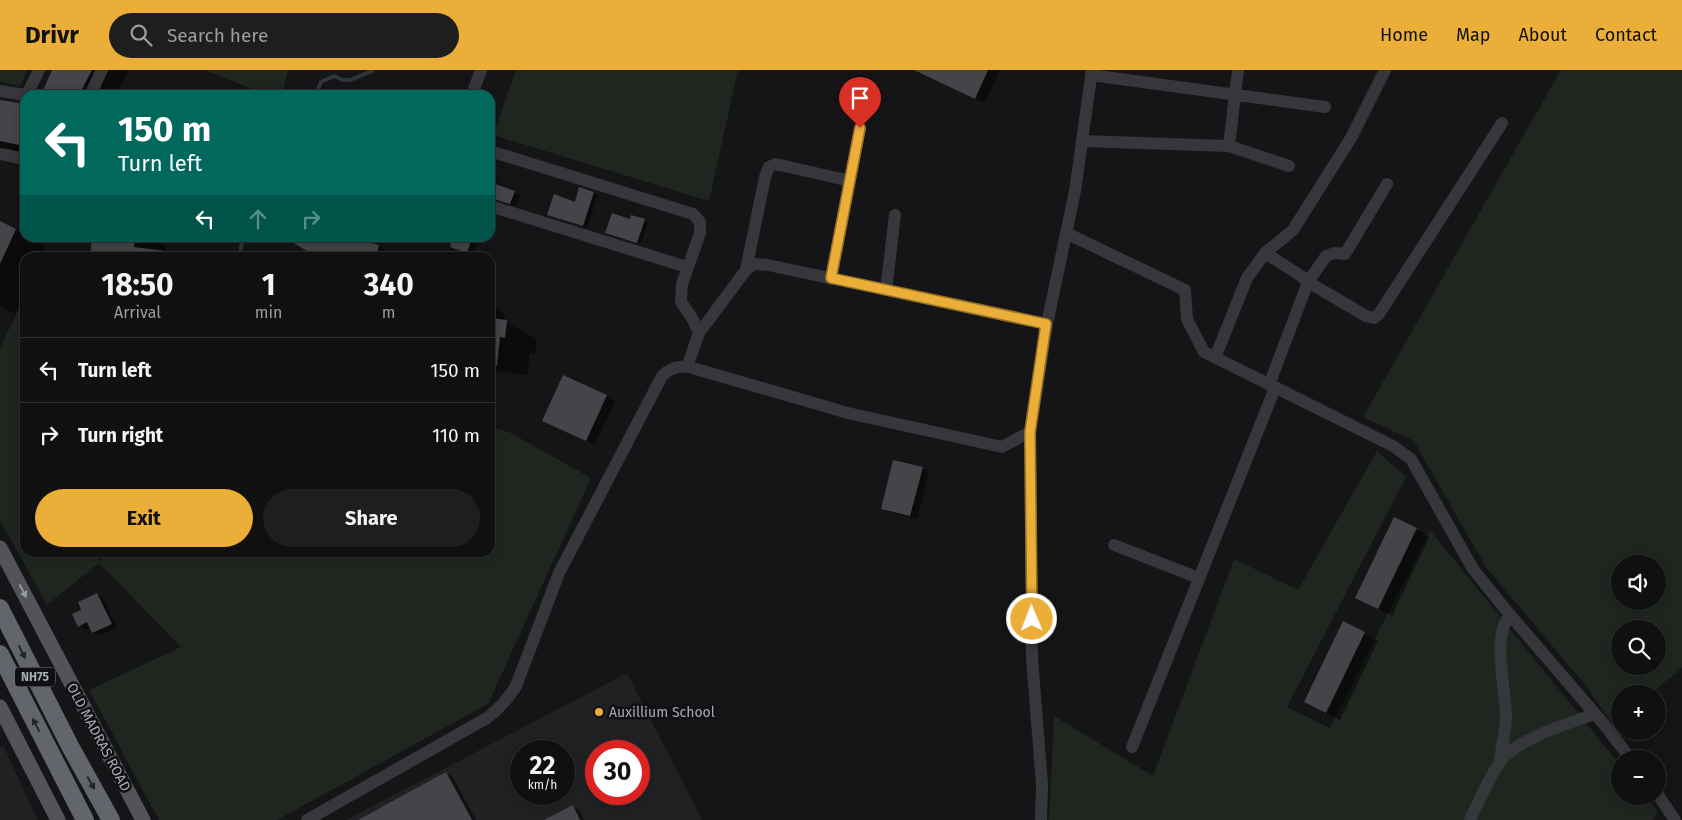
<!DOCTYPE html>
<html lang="en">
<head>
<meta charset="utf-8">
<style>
	body { margin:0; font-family:"Fira Sans",sans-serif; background:#1e1e1f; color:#f1f3f6; height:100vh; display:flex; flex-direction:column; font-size:19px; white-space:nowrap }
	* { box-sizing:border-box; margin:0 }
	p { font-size:16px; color:#9c9d9f }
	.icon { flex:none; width:28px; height:28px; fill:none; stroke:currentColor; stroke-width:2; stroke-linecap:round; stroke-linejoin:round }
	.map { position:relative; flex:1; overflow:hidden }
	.sheet { position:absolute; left:20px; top:182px; width:475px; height:305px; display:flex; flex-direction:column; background:#101011; border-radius:15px; box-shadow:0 2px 12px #0003,0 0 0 1px #303031 }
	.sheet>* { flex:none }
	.top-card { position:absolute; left:20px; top:20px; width:475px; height:152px; border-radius:15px; box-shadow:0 2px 12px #0003,0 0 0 1px #303031; background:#00695c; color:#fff; overflow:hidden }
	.fabs { position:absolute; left:1611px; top:485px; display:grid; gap:10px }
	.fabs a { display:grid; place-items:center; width:55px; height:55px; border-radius:50%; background:#101011; box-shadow:0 2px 12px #0003,0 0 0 1px #303031; font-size:25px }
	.speed { position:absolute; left:510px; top:670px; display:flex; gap:10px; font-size:25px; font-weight:700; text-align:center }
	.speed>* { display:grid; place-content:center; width:65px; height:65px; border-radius:50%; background:#101011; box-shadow:0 2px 12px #0003,0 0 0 1px #303031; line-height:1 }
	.speed small { font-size:12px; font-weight:400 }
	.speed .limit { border:8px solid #d22; background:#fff; color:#111 }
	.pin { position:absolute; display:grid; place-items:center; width:42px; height:42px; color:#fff; margin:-51px -21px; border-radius:50% 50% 50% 0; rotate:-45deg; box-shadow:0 0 5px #0007 }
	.pin .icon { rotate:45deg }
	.me { position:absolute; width:55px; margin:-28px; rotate:359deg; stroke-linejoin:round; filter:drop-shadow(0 0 4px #0008) }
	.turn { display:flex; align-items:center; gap:18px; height:105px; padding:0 15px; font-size:22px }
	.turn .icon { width:65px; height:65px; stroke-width:2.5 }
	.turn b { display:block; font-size:35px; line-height:42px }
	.lanes { display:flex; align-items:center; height:48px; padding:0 15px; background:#0003; justify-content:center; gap:25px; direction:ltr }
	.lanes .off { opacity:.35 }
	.eta { display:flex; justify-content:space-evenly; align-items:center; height:85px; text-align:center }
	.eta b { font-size:30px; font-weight:700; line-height:35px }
	.primary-button { display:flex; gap:10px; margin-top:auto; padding:10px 15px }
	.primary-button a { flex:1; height:58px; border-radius:30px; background:#eaae39; color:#111; font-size:20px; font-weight:700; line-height:58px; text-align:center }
	.primary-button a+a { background:#1e1e1f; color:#f1f3f6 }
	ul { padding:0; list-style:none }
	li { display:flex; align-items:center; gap:15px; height:65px; padding:0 15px; border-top:1px solid #303031 }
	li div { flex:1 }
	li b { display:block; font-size:19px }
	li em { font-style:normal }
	header { display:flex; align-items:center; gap:30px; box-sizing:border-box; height:70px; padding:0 25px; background:#eaae39; color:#111 }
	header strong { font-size:24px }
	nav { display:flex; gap:28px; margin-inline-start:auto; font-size:18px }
	.search { width:350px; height:45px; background:#1e1e1f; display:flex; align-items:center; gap:12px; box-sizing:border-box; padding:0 18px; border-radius:28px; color:#9c9d9f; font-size:19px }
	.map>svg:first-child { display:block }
	.built { fill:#212123; fill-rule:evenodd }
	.green { fill:#1f2620; fill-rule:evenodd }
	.shadow { fill:#0007 }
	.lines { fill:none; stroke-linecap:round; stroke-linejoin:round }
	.stream { stroke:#2e363c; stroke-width:4 }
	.building { fill:#444549 }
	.minor { stroke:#36373b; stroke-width:12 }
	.major { stroke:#52545a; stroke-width:15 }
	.highway { stroke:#62656c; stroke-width:18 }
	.oneway { fill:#969aa4 }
	.oneway2 { fill:#242528 }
	.route-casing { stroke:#987125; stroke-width:12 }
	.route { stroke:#eaae39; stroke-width:9 }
	.poi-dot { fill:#eaae39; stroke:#101012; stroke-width:2 }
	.labels { text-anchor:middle; stroke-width:5; stroke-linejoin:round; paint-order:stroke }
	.shield { fill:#101012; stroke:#7a7d85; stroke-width:1 }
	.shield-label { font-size:12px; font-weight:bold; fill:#a7acb6 }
	.poi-label { font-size:14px; fill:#a7acb6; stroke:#101012; text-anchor:start }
	.street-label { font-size:14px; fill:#a7acb6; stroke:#101012 }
</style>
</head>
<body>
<header>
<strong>Drivr</strong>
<div class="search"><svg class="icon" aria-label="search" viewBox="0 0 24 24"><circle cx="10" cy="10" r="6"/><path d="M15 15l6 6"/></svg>Search here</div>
<nav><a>Home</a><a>Map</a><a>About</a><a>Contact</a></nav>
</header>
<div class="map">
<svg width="1682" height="750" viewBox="0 0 1682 750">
	<rect width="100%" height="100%" fill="#151517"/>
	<path class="built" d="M 627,603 L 702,750 L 346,750 ZM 521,681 L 564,681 L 564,724 L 521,724 ZM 596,681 L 639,681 L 639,724 L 596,724 Z
		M 3,675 L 38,750 L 0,750 L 0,677 Z"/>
	<path class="green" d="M 0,0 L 27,0 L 20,16 L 0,12 Z
		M 204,0 L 288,0 L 282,25 L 268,25 Z
		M 516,0 L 738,0 L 709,131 L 493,65 Z
		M 1561,0 L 1682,0 L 1682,598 L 1650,624 L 1620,624 L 1620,658 L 1617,661 L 1587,617 L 1486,497 L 1414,371 L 1363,347 ZM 1620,494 L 1658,494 L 1658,531 L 1620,531 ZM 1620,559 L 1658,559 L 1658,596 L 1620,596 Z
		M 25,226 L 25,482 L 98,483 L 99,492 L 106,482 L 490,482 L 490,356 L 511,363 L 591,408 L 488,634 L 277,750 L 159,750 L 89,620 L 181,577 L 99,493 L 47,535 L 0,450 L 0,278 Z
		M 1377,381 L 1406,407 L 1287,637 L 1330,658 L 1430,460 L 1620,695 L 1620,726 L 1645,726 L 1658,742 L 1652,750 L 1049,750 L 1054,646 L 1153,706 L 1234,489 L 1298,520 Z"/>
	<path class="shadow" d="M 53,0 L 129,0 L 116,25 L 42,25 Z
		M 914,0 L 1000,0 L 984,33 Z
		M 0,31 L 25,35 L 25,86 L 0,81 Z
		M 490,109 L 500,114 L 499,117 L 520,125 L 516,136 L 498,131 L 490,132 Z
		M 594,123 L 598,125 L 587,158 L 548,144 L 575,133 Z
		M 644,150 L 648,153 L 641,174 L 607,163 Z
		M 0,153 L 25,165 L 25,168 L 29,168 L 45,177 L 41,188 L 25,188 L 25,222 L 15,244 L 0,237 Z
		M 94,168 L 151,168 L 166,176 L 166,182 L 172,183 L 180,188 L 91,188 Z
		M 294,168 L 347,168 L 379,176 L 385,180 L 383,188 L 321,188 L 292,170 Z
		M 454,168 L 478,168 L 472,185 L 451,177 Z
		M 490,236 L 505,244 L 504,251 L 537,269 L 535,284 L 530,284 L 527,305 L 490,300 Z
		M 606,326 L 615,331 L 595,375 L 552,355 Z
		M 922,398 L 929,402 L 917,449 L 889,442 L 882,438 Z
		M 1416,459 L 1429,467 L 1392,546 L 1357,528 Z
		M 97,524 L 103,528 L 117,557 L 100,566 L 93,562 L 91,557 L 85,560 L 79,556 Z
		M 1364,563 L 1378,571 L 1340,650 L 1305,632 Z
		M 446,703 L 453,707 L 476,750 L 361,750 Z
		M 573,736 L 579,740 L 584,750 L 547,750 Z"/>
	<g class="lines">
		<path class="stream" d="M 316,25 L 321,12 L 334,6 L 343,10 L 350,10 L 372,1
			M 239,188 L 242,173 L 246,168"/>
	</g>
	<path class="building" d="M 52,0 L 92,0 L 79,25 L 41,25 Z
		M 914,0 L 988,0 L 975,29 Z
		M 0,30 L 25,34 L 25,76 L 0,71 Z
		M 490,112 L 515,121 L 510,134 L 490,128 Z
		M 579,117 L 594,122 L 583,156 L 547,145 L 554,124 L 575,132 Z
		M 612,143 L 630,149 L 631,145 L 645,149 L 637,173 L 605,163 Z
		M 0,151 L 16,159 L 0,194 Z
		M 92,168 L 135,168 L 134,177 L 166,181 L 166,188 L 90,188 Z
		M 285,168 L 352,168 L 379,175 L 376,188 L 319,188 Z
		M 453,168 L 472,168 L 467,183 L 450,177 Z
		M 490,248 L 507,250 L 505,268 L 500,267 L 497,296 L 490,295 Z
		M 563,305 L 607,325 L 586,371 L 542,351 Z
		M 893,390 L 923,397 L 910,446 L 881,439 Z
		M 1394,447 L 1417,458 L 1378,539 L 1355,528 Z
		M 97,523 L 112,554 L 92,563 L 87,552 L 78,557 L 72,544 L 81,540 L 78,532 Z
		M 1343,551 L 1365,562 L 1326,643 L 1304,632 Z
		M 446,702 L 472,750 L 358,750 Z
		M 573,735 L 580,750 L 544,750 Z"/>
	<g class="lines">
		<path class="minor" d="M 1091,5 L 1325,37
			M 0,21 L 25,25
			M 27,25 L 39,0
			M 90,25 L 102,0
			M 472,25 L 481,0
			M 1082,71 L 1229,76 L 1289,96
			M 1229,76 L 1238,0
			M 490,81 L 693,144 L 700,152 L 700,163 L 682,214 L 681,232 L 692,248 L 699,263 L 687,297
			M 0,84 L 25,89
			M 490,136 L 687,197
			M 1066,163 L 1185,220 L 1187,249 L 1204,282 L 1393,376 L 1411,389 L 1473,499 L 1510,545 L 1603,653 L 1631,689
			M 1265,183 L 1301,206 L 1308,212 L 1366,246 L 1374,248 L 1379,244 L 1502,53
			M 746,200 L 765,107 L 769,97 L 776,94 L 850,111
			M 831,209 L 860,58
			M 886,220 L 895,145
			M 699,263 L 746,200 L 754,194 L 768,195 L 1047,254
			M 1215,288 L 1247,208 L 1265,183 L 1293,160 L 1351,68 L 1385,0
			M 1269,315 L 1308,212 L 1326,186 L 1334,183 L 1345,184 L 1387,114
			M 1114,475 L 1199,508
			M 1132,677 L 1275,318
			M 1500,690 C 1502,676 1505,662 1506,648 C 1506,619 1491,568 1510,545
			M 1658,725 L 1675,750
			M 307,750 L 487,648 C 499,639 508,629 516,616 L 559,503 L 662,306 C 670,298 678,295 689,297 L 848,343 L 1002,377 L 1030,362
			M 1041,750 L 1042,715 L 1032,587 L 1030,362 L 1047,254 L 1075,121 L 1092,0
			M 1470,750 C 1479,731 1488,709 1500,692 C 1516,669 1569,653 1595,644"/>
		<path class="major" d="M 0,478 L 143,750
			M 0,637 L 58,750"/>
		<path class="highway" d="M 0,538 L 70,676 L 111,750
			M 0,584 L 85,750"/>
	</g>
	<defs><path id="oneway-solid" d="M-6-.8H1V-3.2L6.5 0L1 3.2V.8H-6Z" transform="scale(1.25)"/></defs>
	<use class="oneway" href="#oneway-solid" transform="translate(23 521) rotate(62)"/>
	<g class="oneway2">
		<use href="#oneway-solid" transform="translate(22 582) rotate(63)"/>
		<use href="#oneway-solid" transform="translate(36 655) rotate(-117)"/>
		<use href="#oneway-solid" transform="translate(91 713) rotate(61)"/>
	</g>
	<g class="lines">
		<defs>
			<path id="route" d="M 860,58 L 831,208 L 1046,254 L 1030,362 L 1032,549"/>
		</defs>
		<use href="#route" class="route-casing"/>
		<use href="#route" class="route"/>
	</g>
	<circle class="poi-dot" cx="599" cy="642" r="5"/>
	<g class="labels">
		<rect class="shield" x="15" y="597.5" width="40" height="19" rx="4"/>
		<g class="shield-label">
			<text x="35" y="611">NH75</text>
		</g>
		<g class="poi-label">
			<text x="609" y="647">Auxillium School</text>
		</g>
		<g class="street-label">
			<text transform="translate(99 667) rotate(62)" y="5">OLD MADRAS ROAD</text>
		</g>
	</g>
</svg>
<div class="fabs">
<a><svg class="icon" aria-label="sound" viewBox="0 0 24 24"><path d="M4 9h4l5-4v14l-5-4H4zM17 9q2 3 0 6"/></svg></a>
<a><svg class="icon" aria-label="search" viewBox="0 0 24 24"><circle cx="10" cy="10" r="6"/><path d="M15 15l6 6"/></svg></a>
<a>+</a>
<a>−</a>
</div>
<div class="speed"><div>22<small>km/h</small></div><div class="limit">30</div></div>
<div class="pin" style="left:860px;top:58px;background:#d93025"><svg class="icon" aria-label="arrive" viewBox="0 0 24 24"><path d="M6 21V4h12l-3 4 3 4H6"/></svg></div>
<svg class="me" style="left:1032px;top:549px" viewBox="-20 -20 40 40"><circle r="17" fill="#eaae39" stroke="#fff" stroke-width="3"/><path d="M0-11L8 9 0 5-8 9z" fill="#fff"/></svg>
<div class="top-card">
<div class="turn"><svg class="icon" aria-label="left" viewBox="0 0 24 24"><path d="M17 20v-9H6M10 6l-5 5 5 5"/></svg><div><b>150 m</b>Turn left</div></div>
<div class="lanes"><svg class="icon" aria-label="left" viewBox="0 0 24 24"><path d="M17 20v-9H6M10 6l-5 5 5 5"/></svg><svg class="icon off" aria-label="ahead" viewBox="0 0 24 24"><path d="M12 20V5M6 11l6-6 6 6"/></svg><svg class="icon off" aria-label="right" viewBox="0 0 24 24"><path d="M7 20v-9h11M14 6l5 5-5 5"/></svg></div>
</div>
<section class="sheet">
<div class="eta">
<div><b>18:50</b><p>Arrival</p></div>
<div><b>1</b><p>min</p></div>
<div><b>340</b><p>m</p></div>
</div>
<ul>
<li><svg class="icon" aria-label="left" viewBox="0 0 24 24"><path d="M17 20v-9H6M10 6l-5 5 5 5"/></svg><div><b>Turn left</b></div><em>150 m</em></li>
<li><svg class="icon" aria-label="right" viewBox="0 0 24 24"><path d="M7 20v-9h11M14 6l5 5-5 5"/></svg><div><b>Turn right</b></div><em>110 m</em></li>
</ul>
<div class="primary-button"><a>Exit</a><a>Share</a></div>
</section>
</div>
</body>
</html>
